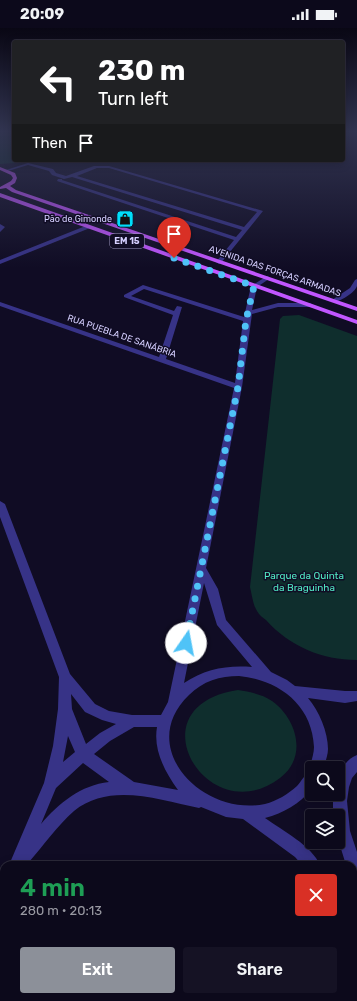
<!DOCTYPE html>
<html lang="en">
<head>
<meta charset="utf-8">
<style>
	body { margin:0; font-family:Rubik,sans-serif; background:#151224; color:#f1f3f6; height:100vh; display:flex; flex-direction:column; font-size:15px; white-space:nowrap }
	* { box-sizing:border-box; margin:0 }
	p { font-size:13px; color:#9a9aa3 }
	.icon { flex:none; width:22px; height:22px; fill:none; stroke:currentColor; stroke-width:2; stroke-linecap:round; stroke-linejoin:round }
	.map { position:relative; flex:1; overflow:hidden }
	.sheet { position:absolute; left:0px; top:833px; width:357px; height:140px; display:flex; flex-direction:column; background:#0c091b; border-radius:12px 12px 0 0; box-shadow:0 2px 10px #0003,0 0 0 1px #2c2a3a }
	.sheet>* { flex:none }
	.top-card { position:absolute; left:12px; top:12px; width:333px; height:122px; border-radius:4px; box-shadow:0 2px 10px #0003,0 0 0 1px #2c2a3a; background:#202124; color:#fff; overflow:hidden }
	.controls { position:absolute; left:305px; top:733px; display:grid; gap:8px }
	.controls a { display:grid; place-items:center; width:40px; height:40px; border-radius:4px; background:#0c091b; box-shadow:0 2px 10px #0003,0 0 0 1px #2c2a3a; font-size:20px }
	.pin { position:absolute; display:grid; place-items:center; width:34px; height:34px; color:#fff; margin:-41px -17px; border-radius:50% 50% 50% 0; rotate:-45deg; box-shadow:0 0 4px #0007 }
	.pin .icon { rotate:45deg }
	.me { position:absolute; width:44px; margin:-22px; rotate:12deg; stroke-linejoin:round; filter:drop-shadow(0 0 3px #0008) }
	.turn { display:flex; align-items:center; gap:14px; height:84px; padding:0 20px; font-size:18px }
	.turn .icon { width:52px; height:52px; stroke-width:2.5 }
	.turn b { display:block; font-size:28px; line-height:34px }
	.then { display:flex; align-items:center; height:38px; padding:0 20px; background:#0003; gap:8px; font-size:15px }
	.round { display:grid; place-items:center; flex:none; width:42px; height:42px; border-radius:4px; background:#151224 }
	.headline { display:flex; align-items:center; justify-content:space-between; height:68px; padding:0 20px }
	h1 { font-size:24px; font-weight:600; line-height:30px; color:#1e9e55 }
	.button { display:flex; gap:8px; margin-top:auto; padding:8px 20px }
	.button a { flex:1; height:46px; border-radius:4px; background:#8c9099; color:#fff; font-size:16px; font-weight:600; line-height:46px; text-align:center }
	.button a+a { background:#151224; color:#f1f3f6 }
	.status { display:flex; justify-content:space-between; align-items:center; height:28px; padding:0 20px; background:#0c091b; direction:ltr }
	.status svg { height:11px; fill:currentColor }
	.map>svg:first-child { display:block }
	.green { fill:#0f2e2d }
	.lines { fill:none; stroke-linecap:round; stroke-linejoin:round }
	.street { fill:#373387; fill-rule:evenodd }
	.primary { fill:#c156ff; fill-rule:evenodd }
	.route { stroke:#4fc3f7; stroke-width:7; stroke-dasharray:0 12.6 }
	.labels { text-anchor:middle; stroke-width:3; stroke-linejoin:round; paint-order:stroke }
	.far-poi-label { font-size:9px; fill:#d5cfff; stroke:#100c24; text-anchor:end }
	.shield { fill:#100c24; stroke:#9a94bd; stroke-width:1 }
	.shield-label { font-size:9px; font-weight:bold; fill:#d5cfff }
	.far-street-label { font-size:9px; fill:#d5cfff; stroke:#100c24 }
	.park-label { font-size:10px; fill:#51e9c4; stroke:#100c24 }
</style>
</head>
<body>
<div class="status"><b>20:09</b><svg viewBox="0 0 49 12"><path d="M0 12V9h3v3zM5 12V6h3v6zM10 12V3h3v9zM15 12V0h3v12zM26 1h20v11H26zM47 4h2v5h-2z"/></svg></div>
<div class="map">
<svg width="357" height="973" viewBox="0 0 357 973">
	<rect width="100%" height="100%" fill="#100c24"/>
	<path class="green" d="M 0,104 L 14,104 L 14,132 L 17,132 L 16,135 L 0,136 Z
		M 299,287 L 357,308 L 357,632 C 322,632 289,618 266,592 C 263,590 259,587 257,583 C 253,577 252,567 250,559 L 280,291 L 283,288 Z
		M 238,662 C 250,664 262,666 272,673 C 297,691 308,729 280,750 C 208,805 131,678 238,662 Z"/>
	<g class="lines">
		<path class="street" d="M 28,135 L 53,141 L 56,145 L 66,148 L 94,138 L 109,138 L 263,183 L 221,235 L 219,236 L 216,234 L 234,212 L 57,153 L 58,151 L 62,151 L 62,152 L 236,209 L 242,202 L 72,149 L 64,151 L 52,147 L 49,143 L 28,137 L 8,143 L 6,142 ZM 97,140 L 109,140 L 257,184 L 244,199 L 77,148 Z
			M 0,196 L 5,199 L 0,204 Z
			M 88,197 L 91,199 L 90,200 L 0,236 L 0,232 Z
			M 267,248 L 269,249 L 269,251 L 257,259 L 252,282 L 278,275 L 310,275 L 313,277 L 310,279 L 278,279 L 252,286 L 242,359 L 206,540 L 218,561 L 226,592 L 271,644 L 287,652 L 295,658 L 345,663 L 357,663 L 357,673 L 345,675 L 308,670 C 319,683 328,704 328,721 C 328,727 325,734 324,740 L 312,740 L 312,761 C 299,776 284,785 265,790 C 282,802 312,818 320,837 L 302,837 L 295,829 L 243,791 L 226,789 L 201,779 L 199,780 C 159,772 110,754 74,783 C 57,798 44,817 29,834 L 25,837 L 9,837 L 44,755 L 53,718 L 58,681 L 59,649 L 0,489 L 0,473 L 5,476 L 70,646 L 95,676 L 109,683 L 132,687 L 161,687 L 168,674 L 234,360 L 0,278 L 0,274 L 159,329 L 173,287 L 124,269 L 124,267 L 143,257 L 244,289 L 251,258 ZM 144,261 L 243,293 L 235,355 L 166,331 L 182,279 L 177,278 L 174,283 L 131,268 ZM 204,555 L 217,597 L 252,639 C 227,637 205,641 184,655 ZM 239,648 C 278,652 312,676 314,719 C 314,726 311,733 310,740 L 311,743 C 305,745 302,753 297,758 C 288,766 277,773 265,776 C 202,789 135,719 189,667 C 203,653 220,648 239,648 ZM 71,666 L 85,684 L 102,692 L 116,696 L 100,705 L 86,716 L 72,681 ZM 134,699 L 157,699 C 153,722 165,744 178,762 L 134,754 L 94,726 L 110,713 ZM 68,708 L 75,724 L 63,734 ZM 83,735 L 109,754 C 81,757 59,775 41,796 L 56,760 Z
			M 357,251 C 357,253 357,256 357,258 C 355,265 338,275 332,274 L 332,272 L 350,260 L 355,252 Z
			M 357,727 L 357,744 L 352,750 L 349,759 L 347,773 L 350,803 L 357,824 L 357,854 L 353,852 L 353,837 L 346,837 L 338,811 L 338,788 L 333,788 L 333,766 L 338,766 C 338,751 341,733 357,727 Z
			M 4,856 L 4,878 L 0,880 L 0,858 Z
			M 353,885 L 357,887 L 357,908 L 353,907 Z"/>
		<path class="primary" d="M 0,139 L 15,145 L 17,150 L 15,155 L 10,158 L 16,162 L 357,279 L 357,283 L 12,164 L 6,160 L 0,161 L 0,159 L 11,153 L 13,150 L 11,147 L 0,142 Z
			M 0,165 L 357,292 L 357,296 L 0,169 Z"/>
	</g>
	<linearGradient id="sky" x2="0" y2="1"><stop stop-color="#090714"/><stop offset="0.43" stop-color="#313450"/><stop offset="1" stop-color="#313450" stop-opacity="0"/></linearGradient>
	<rect width="357" height="240" fill="url(#sky)"/>
	<g class="lines">
		<path class="route" d="M 174,230 L 254,258 L 246,292 L 238,359 L 186,615"/>
	</g>
	<defs>
		<symbol id="shop-square" viewBox="-11 -11 22 22"><rect x="-9" y="-9" width="18" height="18" rx="4" fill="#00defa" stroke="#100c24"/><path d="M-5-2.5h2.3a2.7 3.5 0 0 1 5.4 0H5L5.5 6h-11ZM-1.5-2.5h3a1.5 2.3 0 0 0-3 0Z" fill="#111"/></symbol>
	</defs>
	<g fill-rule="evenodd">
		<use href="#shop-square" x="115" y="181" width="20" height="20"/>
	</g>
	<g class="labels">
		<g class="far-poi-label">
			<text x="112" y="194">Pão de Gimonde</text>
		</g>
		<rect class="shield" x="110" y="206" width="34" height="14" rx="3"/>
		<g class="shield-label">
			<text x="127" y="216">EM 15</text>
		</g>
		<g class="far-street-label">
			<text transform="translate(275 243) rotate(19)" y="3">AVENIDA DAS FORÇAS ARMADAS</text>
			<text transform="translate(122 308) rotate(19)" y="3">RUA PUEBLA DE SANÁBRIA</text>
		</g>
		<g class="park-label">
			<text x="304" y="551">Parque da Quinta<tspan x="304" dy="12">da Braguinha</tspan></text>
		</g>
	</g>
</svg>
<div class="controls">
<a><svg class="icon" aria-label="search" viewBox="0 0 24 24"><circle cx="10" cy="10" r="6"/><path d="M15 15l6 6"/></svg></a>
<a><svg class="icon" aria-label="layers" viewBox="0 0 24 24"><path d="M12 4l9 5-9 5-9-5zM3 14l9 5 9-5"/></svg></a>
</div>
<div class="pin" style="left:174px;top:230px;background:#d93025"><svg class="icon" aria-label="arrive" viewBox="0 0 24 24"><path d="M6 21V4h12l-3 4 3 4H6"/></svg></div>
<svg class="me" style="left:186px;top:615px" viewBox="-20 -20 40 40"><circle r="19" fill="#fff"/><path d="M0-13L10 11 0 6-10 11z" fill="#4fc3f7"/></svg>
<div class="top-card">
<div class="turn"><svg class="icon" aria-label="left" viewBox="0 0 24 24"><path d="M17 20v-9H6M10 6l-5 5 5 5"/></svg><div><b>230 m</b>Turn left</div></div>
<div class="then">Then<svg class="icon" aria-label="arrive" viewBox="0 0 24 24"><path d="M6 21V4h12l-3 4 3 4H6"/></svg></div>
</div>
<section class="sheet">
<div class="headline"><div><h1>4 min</h1><p>280 m · 20:13</p></div><a class="round" style="background:#d93025;color:#fff"><svg class="icon" aria-label="close" viewBox="0 0 24 24"><path d="M6 6l12 12M18 6L6 18"/></svg></a></div>
<div class="button"><a>Exit</a><a>Share</a></div>
</section>
</div>
</body>
</html>
